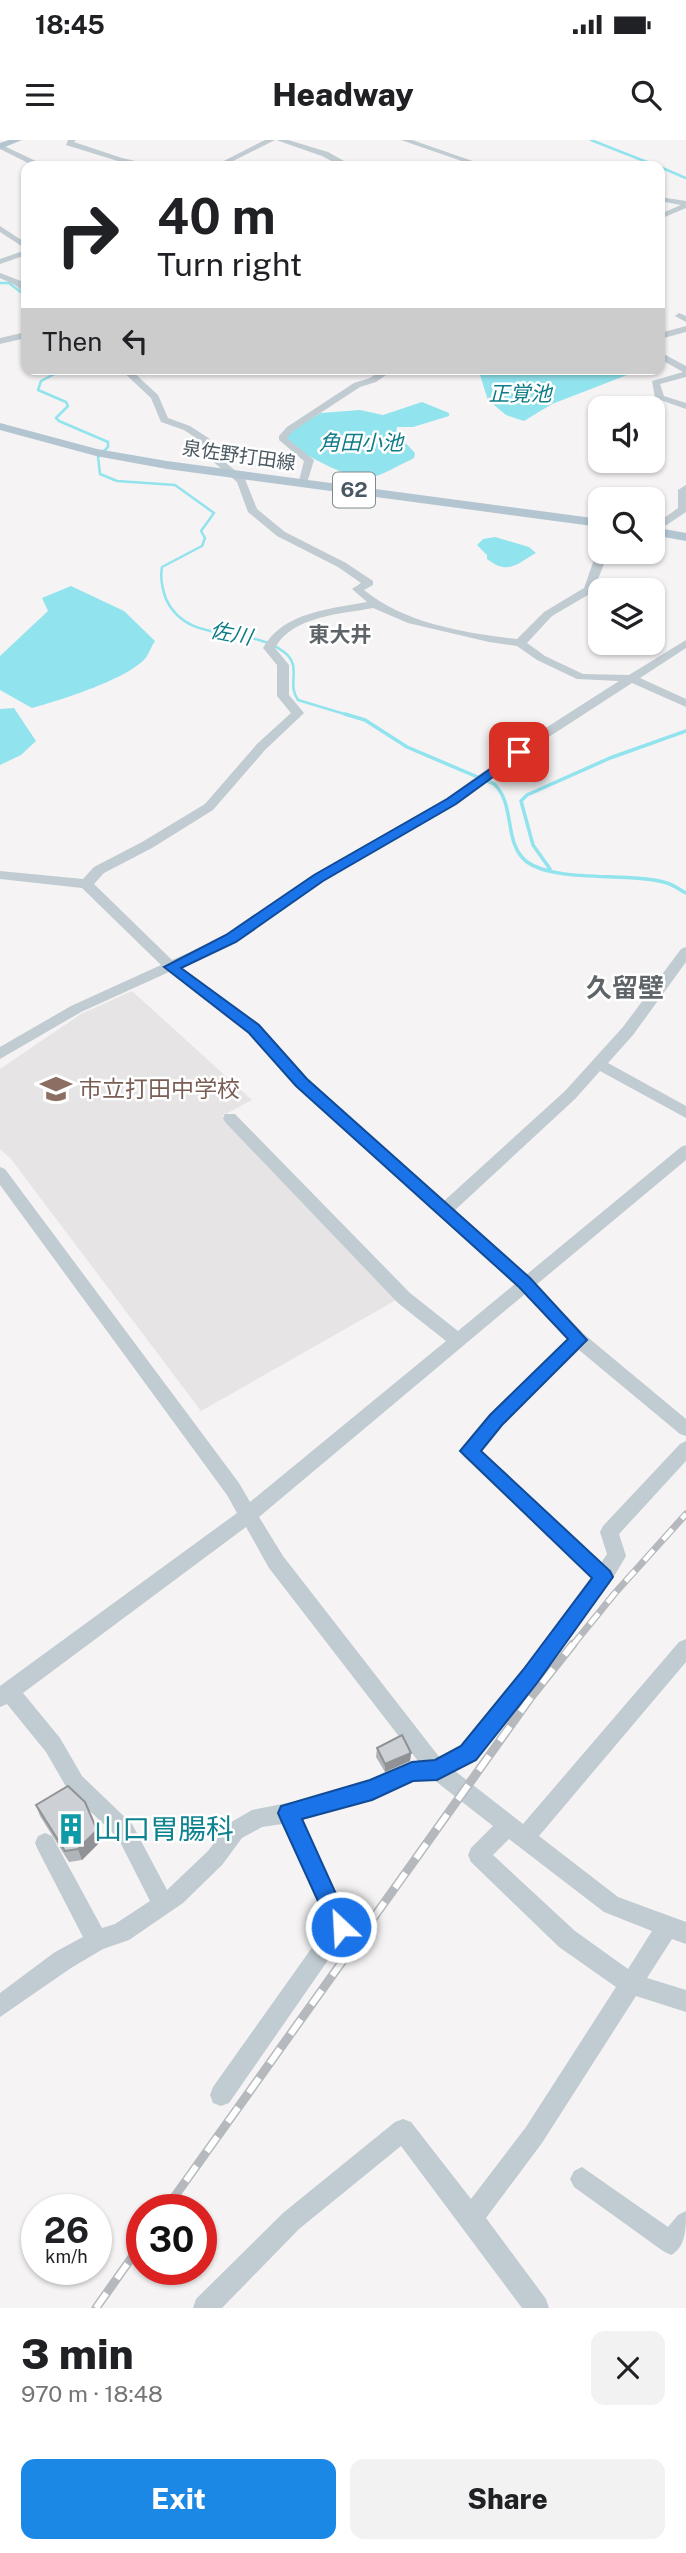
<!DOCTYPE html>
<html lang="en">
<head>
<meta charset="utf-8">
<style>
	body { margin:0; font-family:"Public Sans","Noto Sans JP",sans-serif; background:#f2f2f2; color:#202124; height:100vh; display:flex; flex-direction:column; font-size:26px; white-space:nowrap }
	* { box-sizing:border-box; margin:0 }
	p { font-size:23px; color:#757577 }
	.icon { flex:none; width:38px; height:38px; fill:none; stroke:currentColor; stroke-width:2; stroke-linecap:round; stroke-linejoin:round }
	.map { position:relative; height:2168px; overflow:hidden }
	.sheet { display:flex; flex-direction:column; background:#fff; flex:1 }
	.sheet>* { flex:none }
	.guide { position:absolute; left:21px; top:21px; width:644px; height:214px; border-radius:14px; box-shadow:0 2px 5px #0004; background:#fff; color:#202124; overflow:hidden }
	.fabs { position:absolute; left:588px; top:256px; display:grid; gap:14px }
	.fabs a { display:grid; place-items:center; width:77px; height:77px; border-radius:14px; background:#fff; box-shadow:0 2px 5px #0004; font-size:35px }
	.speed { position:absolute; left:21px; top:2054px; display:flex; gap:14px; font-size:35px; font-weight:700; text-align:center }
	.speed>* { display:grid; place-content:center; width:91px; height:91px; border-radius:50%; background:#fff; box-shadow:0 2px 5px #0004; line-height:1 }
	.speed small { font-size:18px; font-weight:400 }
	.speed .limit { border:10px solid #d22; background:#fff; color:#111 }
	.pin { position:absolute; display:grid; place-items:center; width:60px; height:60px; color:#fff; margin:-30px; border-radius:14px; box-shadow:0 4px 10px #0006 }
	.me { position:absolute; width:77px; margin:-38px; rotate:335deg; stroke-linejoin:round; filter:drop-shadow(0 0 5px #0008) }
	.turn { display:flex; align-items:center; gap:24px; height:147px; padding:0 21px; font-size:32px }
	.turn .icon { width:91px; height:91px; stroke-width:2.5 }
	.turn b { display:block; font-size:49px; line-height:60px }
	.then { display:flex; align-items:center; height:66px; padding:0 21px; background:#0003; gap:14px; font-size:26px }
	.round { display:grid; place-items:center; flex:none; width:74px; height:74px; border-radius:14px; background:#f2f2f2 }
	.overview { display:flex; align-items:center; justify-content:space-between; height:119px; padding:0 21px }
	h1 { font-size:42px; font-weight:800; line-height:52px }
	.action { display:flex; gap:14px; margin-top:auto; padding:14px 21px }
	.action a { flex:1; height:80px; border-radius:14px; background:#1c88e5; color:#fff; font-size:28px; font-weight:800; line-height:80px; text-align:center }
	.action a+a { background:#f2f2f2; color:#202124 }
	.status { display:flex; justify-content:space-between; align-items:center; height:49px; padding:0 35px; background:#fff; direction:ltr }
	.status svg { height:19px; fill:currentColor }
	header { display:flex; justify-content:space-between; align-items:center; height:91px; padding:0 21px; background:#fff; font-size:32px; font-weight:800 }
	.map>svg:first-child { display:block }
	.education { fill:#e6e4e5 }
	.water { fill:#91e3ed }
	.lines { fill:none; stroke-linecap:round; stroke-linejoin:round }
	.stream-far1 { stroke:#91e3ed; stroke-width:2.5 }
	.stream { stroke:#91e3ed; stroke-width:3.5 }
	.minor { fill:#c1cbd2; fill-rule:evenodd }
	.major { fill:#b3c5d1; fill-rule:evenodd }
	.rail-far1-casing { stroke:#b5b9bd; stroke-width:7 }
	.rail-casing { stroke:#b5b9bd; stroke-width:9 }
	.rail-far1 { stroke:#fff; stroke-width:4.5; stroke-dasharray:14; stroke-linecap:butt }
	.rail { stroke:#fff; stroke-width:6; stroke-dasharray:18; stroke-linecap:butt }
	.wall { fill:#b0b3b7 }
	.shaded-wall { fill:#909295 }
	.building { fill:#cdd0d5; stroke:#909295; stroke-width:2 }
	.route { fill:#1a73e8; stroke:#114b97; stroke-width:2 }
	.labels { text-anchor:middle; stroke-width:5; stroke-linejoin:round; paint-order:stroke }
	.far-street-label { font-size:19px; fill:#4a5861; stroke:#fff }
	.far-water-label { font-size:21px; font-style:italic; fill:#0e7c89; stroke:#fff }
	.shield { fill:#fff; stroke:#808a90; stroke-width:2 }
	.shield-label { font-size:21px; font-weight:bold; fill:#4a5861 }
	.far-quarter-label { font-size:21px; font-weight:bold; fill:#5f6468; stroke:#fff }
	.education-label { font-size:23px; fill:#785e54; stroke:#fff; text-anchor:start }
	.quarter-label { font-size:26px; font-weight:bold; fill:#5f6468; stroke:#fff }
	.near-culture-label { font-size:28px; fill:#0d838f; stroke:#fff; text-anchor:start }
</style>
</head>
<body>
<div class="status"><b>18:45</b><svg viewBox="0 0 49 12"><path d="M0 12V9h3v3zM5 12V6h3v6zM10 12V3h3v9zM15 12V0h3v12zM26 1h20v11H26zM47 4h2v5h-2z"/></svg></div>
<header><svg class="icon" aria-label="menu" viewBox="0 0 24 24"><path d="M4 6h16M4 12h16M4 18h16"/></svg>Headway<svg class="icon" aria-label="search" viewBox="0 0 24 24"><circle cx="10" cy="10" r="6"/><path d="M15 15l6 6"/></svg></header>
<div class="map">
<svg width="686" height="2168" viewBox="0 0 686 2168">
	<rect width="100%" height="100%" fill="#f5f3f3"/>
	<path class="education" d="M 132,851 L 252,960 L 222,976 L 398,1159 L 201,1271 L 11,1019 L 0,1009 L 0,929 L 81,874 Z"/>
	<path class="water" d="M 478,229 L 640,229 L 640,230 L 552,264 L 524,281 L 506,275 L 488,260 Z
		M 422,262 L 449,273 L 449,276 L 413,287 L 397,287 L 396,293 L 415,313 L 414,318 C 401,324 387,333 373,337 C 355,343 301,314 287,301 L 287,297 L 295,288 L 321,273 L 360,270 L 383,275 Z
		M 495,397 L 529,407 L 536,413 C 515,425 508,435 487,419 L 487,415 L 477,405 L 483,399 Z
		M 71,446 L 124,471 L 155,501 C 152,505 150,511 147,516 C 132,538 58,561 32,568 L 0,550 L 0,516 L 48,471 L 42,458 Z
		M 14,568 L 36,601 L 21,615 L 0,625 L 0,569 Z"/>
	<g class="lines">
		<path class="stream-far1" d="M 591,0 L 657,26
			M 660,27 L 686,38
			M 0,143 L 9,143 L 26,156
			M 64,229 L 41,241 L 38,250 L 66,262 L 68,266 L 56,278 L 59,281 L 108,302 L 108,307 L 98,317 L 100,334 L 117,341 L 175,345 L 214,373 L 201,391 L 205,398 L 202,406 L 162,427 C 160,438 162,448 166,459 C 188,507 248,484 284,512 C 303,526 286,544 298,560 L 351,576"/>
		<path class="stream" d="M 345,574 L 365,580 L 407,607 L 494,644 C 516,664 503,704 527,722 C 556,743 630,732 667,743 C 674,745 680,750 686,753
			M 550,729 L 533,705 L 521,661 L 527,655 L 610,618 L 686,591"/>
		<path class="minor" d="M 68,0 L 76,0 L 74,2 L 122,18 L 158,26 L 121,22 L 66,5 Z
			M 265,0 L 275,0 L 223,26 L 214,26 Z
			M 276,0 L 288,0 L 328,12 L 344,21 L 374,26 L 339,25 L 322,16 Z
			M 401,0 L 412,0 L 487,26 L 476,26 Z
			M 0,4 L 42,24 L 43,26 L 34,26 L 0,9 Z
			M 660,57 L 686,61 L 686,68 L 660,79 L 660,74 L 681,65 L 660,61 Z
			M 0,86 L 26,103 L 26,109 L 0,92 Z
			M 26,110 L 26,115 L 0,124 L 0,119 Z
			M 0,133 L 21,141 L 26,147 L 26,154 L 15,145 L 0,138 Z
			M 679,173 L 686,176 L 686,182 L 675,176 Z
			M 686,186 L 686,192 L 660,199 L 660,193 Z
			M 26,192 L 26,198 L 0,204 L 0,198 Z
			M 660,212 L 686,226 L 686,237 L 660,244 L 664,256 L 686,263 L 686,269 L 655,258 L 652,241 L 683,232 L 660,219 Z
			M 120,229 L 130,229 L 158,255 L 168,278 L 190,286 L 210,299 L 211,310 L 245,339 L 257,369 L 285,392 L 346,423 L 373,441 L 373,445 L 364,450 C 406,484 465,493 517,499 L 544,472 L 584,448 L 596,414 L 600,409 L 600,411 L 609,411 L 593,452 L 552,476 L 527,503 L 545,516 L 583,534 L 629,535 L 686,500 L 686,508 L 640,538 L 686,559 L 686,567 L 632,543 L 538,604 L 455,664 L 324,741 L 236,802 L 181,827 L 259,885 L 307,938 L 444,1061 L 565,951 L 623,887 L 681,809 L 686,807 L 686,822 L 633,895 L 608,923 L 686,966 L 686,978 L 600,931 L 575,959 L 454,1071 L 526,1135 L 681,1007 L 686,1005 L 686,1020 L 536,1145 L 585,1195 L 686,1279 L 686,1296 L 680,1294 L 579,1210 L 502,1285 L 480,1310 L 601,1423 L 607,1414 L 600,1392 L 603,1386 L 680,1304 L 686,1301 L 686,1321 L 619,1394 L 626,1416 L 610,1443 L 537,1542 L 475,1620 L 455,1631 L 523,1684 L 679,1502 L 686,1499 L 686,1522 L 539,1696 L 618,1757 L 686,1782 L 686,1804 L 672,1799 L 647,1838 L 686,1850 L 686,1872 L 636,1856 L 542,2003 L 486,2078 L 546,2159 L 549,2168 L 522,2168 L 401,2006 L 299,2089 L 222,2168 L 193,2168 L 196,2159 L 283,2073 L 395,1982 L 403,1979 L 411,1982 L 471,2059 L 526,1987 L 616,1847 L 559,1807 L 471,1722 L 468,1715 L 471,1708 L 493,1686 L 434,1640 L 413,1641 L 372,1660 L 302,1680 L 351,1787 L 229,1963 L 221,1966 L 213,1963 L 210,1955 L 213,1947 L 328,1785 L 282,1684 L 262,1687 L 242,1698 L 222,1725 L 183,1763 L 129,1800 L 103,1809 L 71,1828 L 0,1877 L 0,1853 L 55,1812 L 83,1797 L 38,1710 L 35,1703 L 38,1696 L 45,1693 L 52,1696 L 102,1788 L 115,1784 L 150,1761 L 118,1698 L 68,1650 L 46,1612 L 7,1564 L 0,1567 L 0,1546 L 237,1373 L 227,1355 L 0,1045 L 0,1027 L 5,1029 L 239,1343 L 250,1362 L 446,1201 L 398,1163 L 225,982 L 223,978 L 225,974 L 235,974 L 410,1153 L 458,1191 L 515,1144 L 297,946 L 249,893 L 169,832 L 81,872 L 0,919 L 0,907 L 71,866 L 161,825 L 82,748 L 0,739 L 0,731 L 83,739 L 94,727 L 142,702 L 205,664 L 257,604 L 291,573 L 277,556 L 277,525 L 263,508 C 283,472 330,469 367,462 L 352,449 L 361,443 L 338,427 L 277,396 L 248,372 L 237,342 L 203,313 L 202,302 L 184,290 L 161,282 L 151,258 ZM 373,468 L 408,483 L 489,502 L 517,506 L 537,520 L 577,539 L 619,541 L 530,598 L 447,658 L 314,735 L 226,796 L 172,820 L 94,744 L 104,733 L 152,708 L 213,670 L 265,610 L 302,575 L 304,573 L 289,555 L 289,525 L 275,508 C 292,476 341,474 373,468 ZM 525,1154 L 568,1199 L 490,1275 L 460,1311 L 463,1316 L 591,1437 L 523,1530 L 461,1606 L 440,1618 L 283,1416 L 259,1377 ZM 246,1387 L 269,1428 L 418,1621 L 370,1641 L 293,1662 L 252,1670 L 228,1684 L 208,1711 L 167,1750 L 132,1684 L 82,1636 L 60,1598 L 23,1553 ZM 509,1699 L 604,1772 L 652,1791 L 628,1829 L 575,1791 L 493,1715 Z
			M 384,229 L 395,229 L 376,242 L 360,247 L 293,291 L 287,298 L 314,320 L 307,343 L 298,345 L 304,321 L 279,300 L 279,296 L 287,287 L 354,243 L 370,238 Z
			M 686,345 L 686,372 L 653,394 L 653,386 L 678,368 L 678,350 Z
			M 582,2027 L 668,2087 L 678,2075 L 686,2071 C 686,2089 686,2107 671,2115 L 663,2111 L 574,2047 L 570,2039 L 574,2031 Z"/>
		<path class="major" d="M 9,0 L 22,0 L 0,9 L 0,3 Z
			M 0,283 L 97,309 L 167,321 L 600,379 L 600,387 L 167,329 L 96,316 L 0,290 Z
			M 653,387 L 686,393 L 686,401 L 653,395 Z"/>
		<defs>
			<path id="rail-far1" d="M 572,1506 L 615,1453 L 686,1374"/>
			<path id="rail" d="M 165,2070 L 531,1557 L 573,1504
				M 96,2168 L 142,2103"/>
		</defs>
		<use href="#rail-far1" class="rail-far1-casing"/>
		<use href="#rail" class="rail-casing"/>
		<use href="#rail-far1" class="rail-far1"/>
		<use href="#rail" class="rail"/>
	</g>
	<path class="wall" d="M 377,1608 L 411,1613 L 410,1621 L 385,1632 L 376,1617 Z
		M 36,1665 L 101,1701 L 82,1720 L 69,1722 L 40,1676 Z"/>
	<path class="shaded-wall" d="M 411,1613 L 410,1621 L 385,1632 L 385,1624 Z
		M 97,1690 L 101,1701 L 82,1720 L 78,1709 Z"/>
	<path class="building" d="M 402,1595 L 411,1613 L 385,1624 L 377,1608 Z
		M 68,1646 L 85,1662 L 97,1690 L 78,1709 L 65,1711 L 36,1665 Z"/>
	<path class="route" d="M 519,609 L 525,612 L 523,615 L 456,664 L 323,741 L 236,802 L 181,828 L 259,885 L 307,939 L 530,1138 L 587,1200 L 502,1285 L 481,1311 L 610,1431 L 613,1437 L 537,1543 L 476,1620 L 437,1640 L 413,1641 L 372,1660 L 302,1679 L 351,1787 L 348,1794 L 341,1797 L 333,1794 L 281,1680 L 278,1673 L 281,1666 L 370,1640 L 412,1622 L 435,1620 L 461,1606 L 523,1530 L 592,1438 L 460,1311 L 490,1275 L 568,1199 L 519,1147 L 296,946 L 249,893 L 164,827 L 226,795 L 314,735 L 447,659 Z"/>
	<defs>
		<symbol id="school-bare" viewBox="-9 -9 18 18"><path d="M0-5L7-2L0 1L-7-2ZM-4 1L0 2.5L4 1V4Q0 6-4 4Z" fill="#8d6e63" stroke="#fff" stroke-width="2.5" paint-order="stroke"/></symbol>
		<symbol id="building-bare" viewBox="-9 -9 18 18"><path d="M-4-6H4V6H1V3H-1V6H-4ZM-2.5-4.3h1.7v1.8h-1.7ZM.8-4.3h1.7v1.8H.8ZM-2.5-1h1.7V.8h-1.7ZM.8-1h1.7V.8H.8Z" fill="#0f9aa8" stroke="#fff" stroke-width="2.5" paint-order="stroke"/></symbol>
	</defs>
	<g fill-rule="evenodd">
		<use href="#school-bare" x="34" y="927" width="44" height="44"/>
		<use href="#building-bare" x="49" y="1667" width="44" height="44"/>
	</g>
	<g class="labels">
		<g class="far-street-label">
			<text transform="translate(239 315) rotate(8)" y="7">泉佐野打田線</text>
		</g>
		<g class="far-water-label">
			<text x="520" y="261">正覚池</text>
			<text x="361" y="310">角田小池</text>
			<text transform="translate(231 494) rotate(11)" y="7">佐川</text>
		</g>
		<rect class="shield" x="333" y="332.5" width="42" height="35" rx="5"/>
		<g class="shield-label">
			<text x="354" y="357">62</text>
		</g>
		<g class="far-quarter-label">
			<text x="340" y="502">東大井</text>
		</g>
		<g class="education-label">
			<text x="79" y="957">市立打田中学校</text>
		</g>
		<g class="quarter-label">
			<text x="625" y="857">久留壁</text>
		</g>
		<g class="near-culture-label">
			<text x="94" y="1699">山口胃腸科</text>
		</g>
	</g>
</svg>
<div class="fabs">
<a><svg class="icon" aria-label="sound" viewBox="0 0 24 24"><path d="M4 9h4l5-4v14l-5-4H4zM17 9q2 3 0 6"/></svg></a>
<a><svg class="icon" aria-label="search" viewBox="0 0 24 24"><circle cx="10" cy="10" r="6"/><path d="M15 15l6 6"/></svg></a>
<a><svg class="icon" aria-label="layers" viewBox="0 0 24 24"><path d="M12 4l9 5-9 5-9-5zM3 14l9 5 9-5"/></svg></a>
</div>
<div class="speed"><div>26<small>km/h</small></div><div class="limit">30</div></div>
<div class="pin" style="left:519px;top:612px;background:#d93025"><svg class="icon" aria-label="arrive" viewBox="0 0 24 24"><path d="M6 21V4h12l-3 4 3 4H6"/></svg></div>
<svg class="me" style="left:341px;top:1787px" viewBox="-20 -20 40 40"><circle r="17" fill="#1a73e8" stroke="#fff" stroke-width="3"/><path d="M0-11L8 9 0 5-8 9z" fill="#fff"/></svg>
<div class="guide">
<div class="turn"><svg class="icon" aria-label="right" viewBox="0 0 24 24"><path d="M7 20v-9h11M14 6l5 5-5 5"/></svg><div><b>40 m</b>Turn right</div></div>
<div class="then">Then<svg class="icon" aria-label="left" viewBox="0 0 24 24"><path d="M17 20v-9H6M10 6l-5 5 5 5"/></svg></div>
</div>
</div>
<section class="sheet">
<div class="overview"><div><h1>3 min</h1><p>970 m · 18:48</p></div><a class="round"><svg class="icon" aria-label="close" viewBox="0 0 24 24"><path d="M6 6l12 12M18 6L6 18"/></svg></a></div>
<div class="action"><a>Exit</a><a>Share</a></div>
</section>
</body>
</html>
